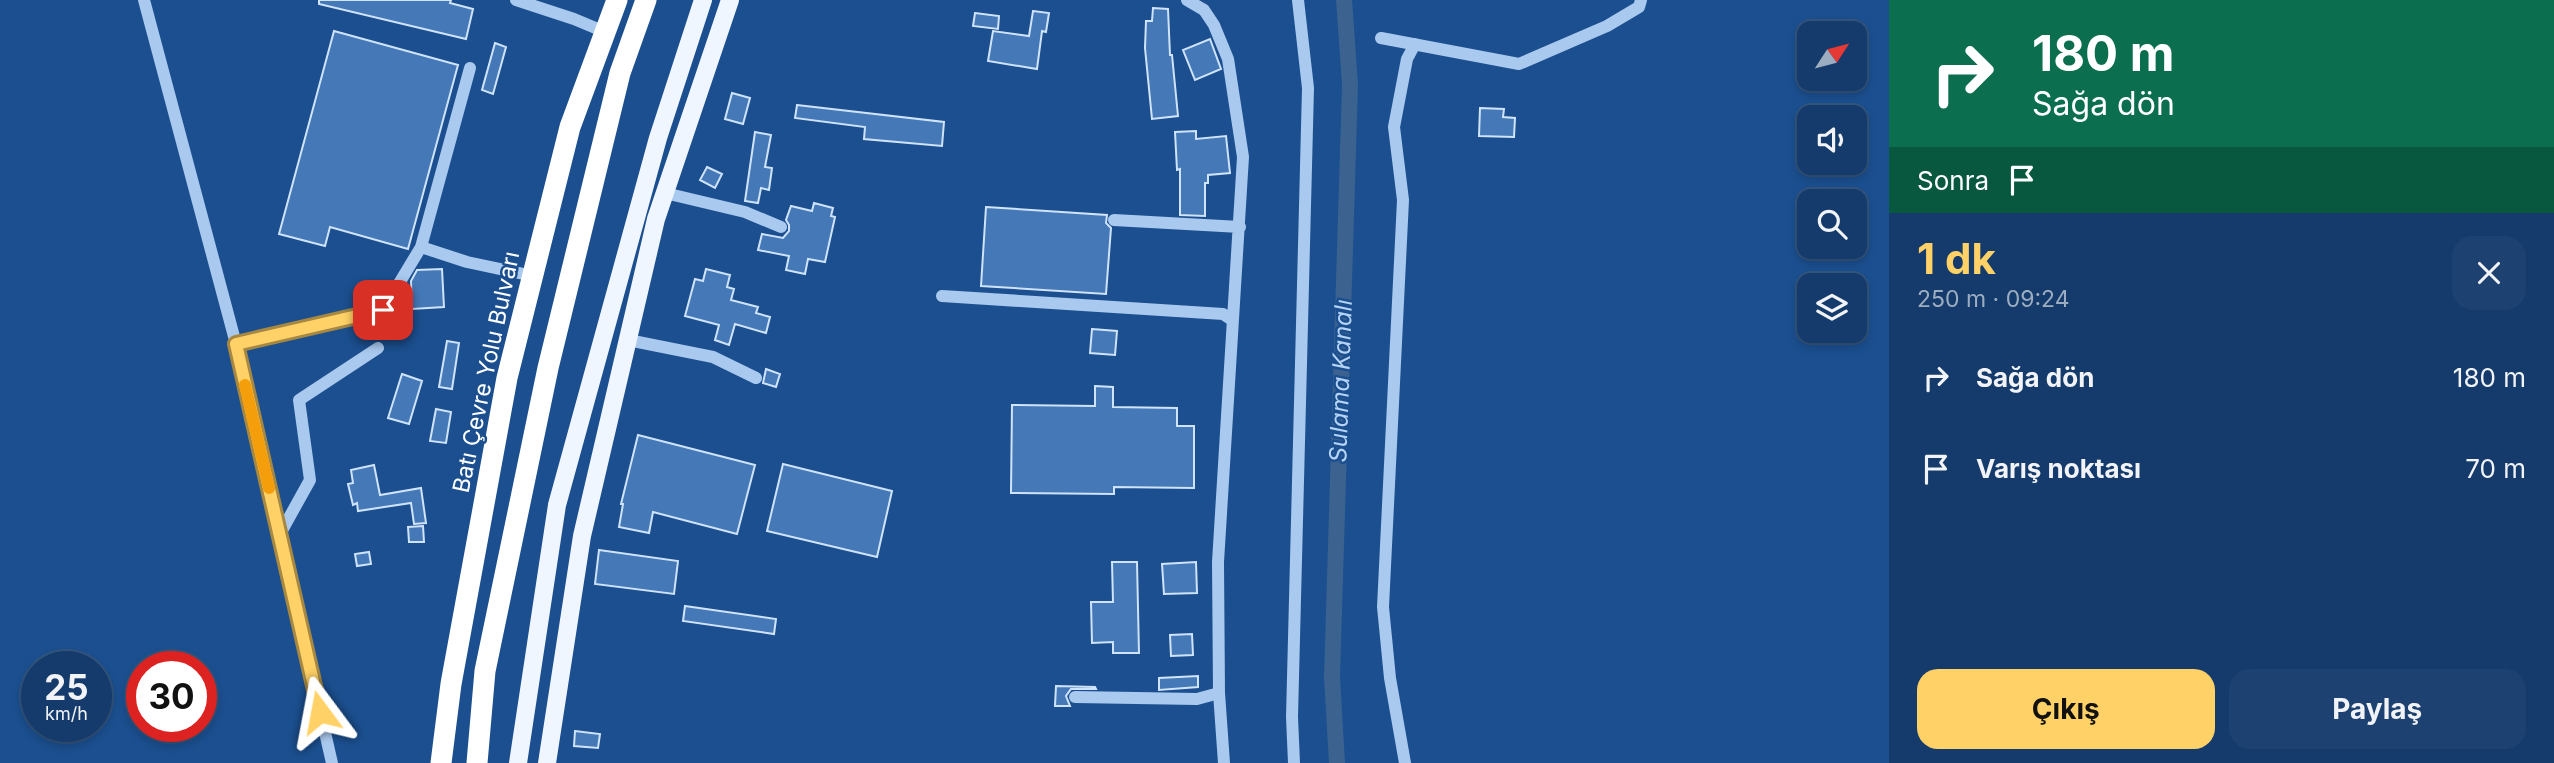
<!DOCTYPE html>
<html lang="tr">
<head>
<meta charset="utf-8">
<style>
	body { margin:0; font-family:Inter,sans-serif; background:#1d4271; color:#f1f3f6; height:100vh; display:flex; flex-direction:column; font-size:26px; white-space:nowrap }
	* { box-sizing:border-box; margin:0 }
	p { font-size:23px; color:#9dadc1 }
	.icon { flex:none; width:38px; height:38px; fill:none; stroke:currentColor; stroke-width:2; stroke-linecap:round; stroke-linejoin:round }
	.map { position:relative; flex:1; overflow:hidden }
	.side { display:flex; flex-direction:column; background:#143b6b; width:665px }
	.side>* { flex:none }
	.banner { background:#0b6e4f; color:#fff; overflow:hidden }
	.needle { width:46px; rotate:54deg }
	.fabs { position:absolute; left:1797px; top:21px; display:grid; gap:14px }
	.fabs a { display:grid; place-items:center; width:70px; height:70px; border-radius:14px; background:#143b6b; box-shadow:0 4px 10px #0003,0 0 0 2px #33557e; font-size:35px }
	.speed { position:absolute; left:21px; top:651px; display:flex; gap:14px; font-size:35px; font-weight:700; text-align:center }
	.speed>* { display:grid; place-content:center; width:91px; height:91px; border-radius:50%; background:#143b6b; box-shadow:0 4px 10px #0003,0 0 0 2px #33557e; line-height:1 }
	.speed small { font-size:18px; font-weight:400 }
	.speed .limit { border:10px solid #d22; background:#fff; color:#111 }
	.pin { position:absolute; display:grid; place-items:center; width:60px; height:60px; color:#fff; margin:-30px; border-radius:14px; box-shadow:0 4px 10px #0006 }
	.me { position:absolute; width:77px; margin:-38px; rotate:347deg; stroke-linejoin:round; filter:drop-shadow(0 0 5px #0008) }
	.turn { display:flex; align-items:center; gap:24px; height:147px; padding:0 28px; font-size:32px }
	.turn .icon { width:91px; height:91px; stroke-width:2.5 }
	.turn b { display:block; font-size:49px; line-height:60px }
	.then { display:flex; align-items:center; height:66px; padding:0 28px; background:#0003; gap:14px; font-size:26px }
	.round { display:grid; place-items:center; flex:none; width:74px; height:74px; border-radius:21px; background:#1d4271 }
	.headline { display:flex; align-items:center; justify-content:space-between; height:119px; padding:0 28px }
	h1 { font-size:42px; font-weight:700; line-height:52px; color:#ffd166 }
	.primary-button { display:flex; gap:14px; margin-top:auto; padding:14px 28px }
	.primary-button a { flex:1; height:80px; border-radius:21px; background:#ffd166; color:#111; font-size:28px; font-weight:700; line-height:80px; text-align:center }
	.primary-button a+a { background:#1d4271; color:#f1f3f6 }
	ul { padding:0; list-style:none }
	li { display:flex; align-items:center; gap:21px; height:91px; padding:0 28px }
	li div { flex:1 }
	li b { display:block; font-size:26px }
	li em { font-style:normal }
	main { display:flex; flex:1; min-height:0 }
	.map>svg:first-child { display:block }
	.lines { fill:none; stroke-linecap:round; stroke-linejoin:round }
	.canal { stroke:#3c6290; stroke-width:16 }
	.building { fill:#4478b7; stroke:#cfe3fa; stroke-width:2 }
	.minor { stroke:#a9c9ee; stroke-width:12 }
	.major { stroke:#f0f6ff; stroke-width:18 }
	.highway { stroke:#fff; stroke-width:21 }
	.route-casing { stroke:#a68842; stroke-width:18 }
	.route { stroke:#ffd166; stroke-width:12 }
	.slow { stroke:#f59e0b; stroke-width:12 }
	.labels { text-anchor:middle; stroke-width:5; stroke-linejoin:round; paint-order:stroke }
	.street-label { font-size:23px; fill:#fff; stroke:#1b4f8f }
	.water-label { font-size:24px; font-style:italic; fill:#b5d3f5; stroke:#1b4f8f }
</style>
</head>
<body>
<main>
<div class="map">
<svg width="1889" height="763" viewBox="0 0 1889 763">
	<rect width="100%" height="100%" fill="#1b4f8f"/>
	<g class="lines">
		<path class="canal" d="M 1337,763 L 1332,677 L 1350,84 L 1344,0"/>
	</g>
	<path class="building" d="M 319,0 L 451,0 L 450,3 L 473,9 L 466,39 L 319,4 Z
		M 1153,8 L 1168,9 L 1170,55 L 1172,55 L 1178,116 L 1152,119 L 1145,48 L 1146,21 L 1152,21 Z
		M 1033,11 L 1049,13 L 1046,32 L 1042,31 L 1037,69 L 988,61 L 993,31 L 1029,36 Z
		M 975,13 L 999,16 L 998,29 L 973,26 Z
		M 334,31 L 458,65 L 408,249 L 330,227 L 325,246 L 279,234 Z
		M 1210,39 L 1221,69 L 1195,80 L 1183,50 Z
		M 495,43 L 506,47 L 493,94 L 482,90 Z
		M 732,93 L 750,98 L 743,124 L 725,119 Z
		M 797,105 L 944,122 L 942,146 L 864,139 L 865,127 L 795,118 Z
		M 1480,108 L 1504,109 L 1503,117 L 1515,118 L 1514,137 L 1479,136 Z
		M 1196,131 L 1196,139 L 1226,136 L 1230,173 L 1208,175 L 1208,183 L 1205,183 L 1205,216 L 1180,215 L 1180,169 L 1177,170 L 1175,132 Z
		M 755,132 L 771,135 L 765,167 L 772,168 L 769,190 L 761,188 L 758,203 L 745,201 Z
		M 707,167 L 722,174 L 715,188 L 700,180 Z
		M 814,203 L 833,208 L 831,216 L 835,217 L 825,262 L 808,259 L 805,274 L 786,270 L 789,256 L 758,250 L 762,234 L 783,238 L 789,231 L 789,225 L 786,220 L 791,206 L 812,211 Z
		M 986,207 L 1107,215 L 1106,223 L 1111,228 L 1106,294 L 981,286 Z
		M 442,269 L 444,307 L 412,309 L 411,281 L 417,270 Z
		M 706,269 L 730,275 L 727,287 L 734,289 L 731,300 L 758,307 L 756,313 L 770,317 L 766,333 L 735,324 L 729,345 L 715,340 L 719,325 L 685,316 L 695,279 L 703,281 Z
		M 1092,329 L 1117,331 L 1115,355 L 1090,353 Z
		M 447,341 L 459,343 L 452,389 L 439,387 Z
		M 766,369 L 780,374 L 776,387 L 763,383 Z
		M 402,374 L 422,381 L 409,424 L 388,418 Z
		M 1095,386 L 1113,387 L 1113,407 L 1177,408 L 1177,426 L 1194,426 L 1194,488 L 1114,487 L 1114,494 L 1011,493 L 1012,405 L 1095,406 Z
		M 436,409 L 451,412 L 446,443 L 430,441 Z
		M 638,435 L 755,465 L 737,534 L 653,512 L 649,533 L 619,527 L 623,504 L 621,504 Z
		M 783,464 L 892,491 L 877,557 L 767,531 Z
		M 374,465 L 380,495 L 421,488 L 426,523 L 414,524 L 411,503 L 358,511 L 357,503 L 353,505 L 348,484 L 353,483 L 351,470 Z
		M 423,526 L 424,542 L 409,542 L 408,527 Z
		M 599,550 L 678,561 L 674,594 L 595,584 Z
		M 369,552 L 371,564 L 357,566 L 355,554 Z
		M 1112,562 L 1137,562 L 1139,653 L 1113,653 L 1113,642 L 1092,643 L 1091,602 L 1113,602 Z
		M 1196,562 L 1197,593 L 1164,594 L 1162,564 Z
		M 685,606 L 776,619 L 774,634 L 683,621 Z
		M 1192,634 L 1193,655 L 1171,656 L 1170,635 Z
		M 1198,676 L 1198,687 L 1159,690 L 1159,678 Z
		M 1056,686 L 1095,687 L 1096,689 L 1071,689 L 1066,696 L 1070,706 L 1055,706 Z
		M 575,731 L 600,734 L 598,748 L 574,746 Z"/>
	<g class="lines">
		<path class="minor" d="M 144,0 L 236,344 L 332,763
			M 516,0 L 574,19 L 605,32
			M 1187,0 L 1204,10 L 1214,25 L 1228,59 L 1243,157 L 1218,562 L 1219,693 L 1224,763
			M 1381,38 L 1519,64 L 1607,26 L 1639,7 L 1641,0
			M 665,193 L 745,212 L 781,227
			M 1114,220 L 1240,227
			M 421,247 L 467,262 L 533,276
			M 942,296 L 1223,314 L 1232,320
			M 628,340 L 713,357 L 756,378
			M 236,344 L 383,310 L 421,247 L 470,68
			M 280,534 L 310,480 L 299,400 L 378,348
			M 1075,697 L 1197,699 L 1219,693
			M 1294,763 L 1292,717 L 1308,88 L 1298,0
			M 1405,763 L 1390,678 L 1383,607 L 1403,200 L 1394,127 L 1407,59 L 1415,44"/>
		<path class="major" d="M 518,763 L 557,505 L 658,138 L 703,0
			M 547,763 L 582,536 L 656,219 L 730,0"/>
		<path class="highway" d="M 441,763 L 451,684 L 507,378 L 570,127 L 617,0
			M 477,763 L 485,671 L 548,368 L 620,73 L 646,0"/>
	</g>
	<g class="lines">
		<defs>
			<path id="route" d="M 320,712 L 236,344 L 383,310"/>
		</defs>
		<use href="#route" class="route-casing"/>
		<use href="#route" class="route"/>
		<path class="slow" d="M 245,385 L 269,488"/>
	</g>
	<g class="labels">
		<g class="street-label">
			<text transform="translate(486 372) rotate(-78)" y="8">Batı Çevre Yolu Bulvarı</text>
		</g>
		<g class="water-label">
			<text transform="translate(1341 381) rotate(-88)" y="8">Sulama Kanalı</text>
		</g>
	</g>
</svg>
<div class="fabs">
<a><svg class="needle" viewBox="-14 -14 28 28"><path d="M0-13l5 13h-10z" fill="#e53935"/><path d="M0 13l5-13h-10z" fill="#9dadc1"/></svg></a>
<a><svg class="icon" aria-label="sound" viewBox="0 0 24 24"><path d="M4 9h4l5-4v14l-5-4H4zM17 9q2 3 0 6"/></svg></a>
<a><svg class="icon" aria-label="search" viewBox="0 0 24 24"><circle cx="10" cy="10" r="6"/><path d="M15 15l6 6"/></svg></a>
<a><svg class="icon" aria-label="layers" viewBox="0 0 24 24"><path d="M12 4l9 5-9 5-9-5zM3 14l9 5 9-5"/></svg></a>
</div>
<div class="speed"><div>25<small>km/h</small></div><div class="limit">30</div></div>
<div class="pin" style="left:383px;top:310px;background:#d93025"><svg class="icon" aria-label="arrive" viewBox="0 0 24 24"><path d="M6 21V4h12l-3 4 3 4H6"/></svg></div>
<svg class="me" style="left:320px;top:712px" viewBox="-20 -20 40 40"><path d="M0-17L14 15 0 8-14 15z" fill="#ffd166" stroke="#fff" stroke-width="4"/></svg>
</div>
<section class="side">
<div class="banner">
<div class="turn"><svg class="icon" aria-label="right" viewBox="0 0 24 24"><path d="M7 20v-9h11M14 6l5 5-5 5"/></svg><div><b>180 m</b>Sağa dön</div></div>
<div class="then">Sonra<svg class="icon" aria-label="arrive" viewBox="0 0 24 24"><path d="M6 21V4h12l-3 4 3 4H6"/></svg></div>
</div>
<div class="headline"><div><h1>1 dk</h1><p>250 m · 09:24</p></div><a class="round"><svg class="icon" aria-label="close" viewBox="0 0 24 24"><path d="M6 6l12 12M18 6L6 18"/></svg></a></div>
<ul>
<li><svg class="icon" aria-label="right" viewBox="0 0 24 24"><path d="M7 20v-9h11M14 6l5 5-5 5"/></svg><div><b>Sağa dön</b></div><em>180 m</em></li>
<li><svg class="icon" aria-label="arrive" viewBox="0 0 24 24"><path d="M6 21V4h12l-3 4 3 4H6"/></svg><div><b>Varış noktası</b></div><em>70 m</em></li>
</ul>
<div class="primary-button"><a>Çıkış</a><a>Paylaş</a></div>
</section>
</main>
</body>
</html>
